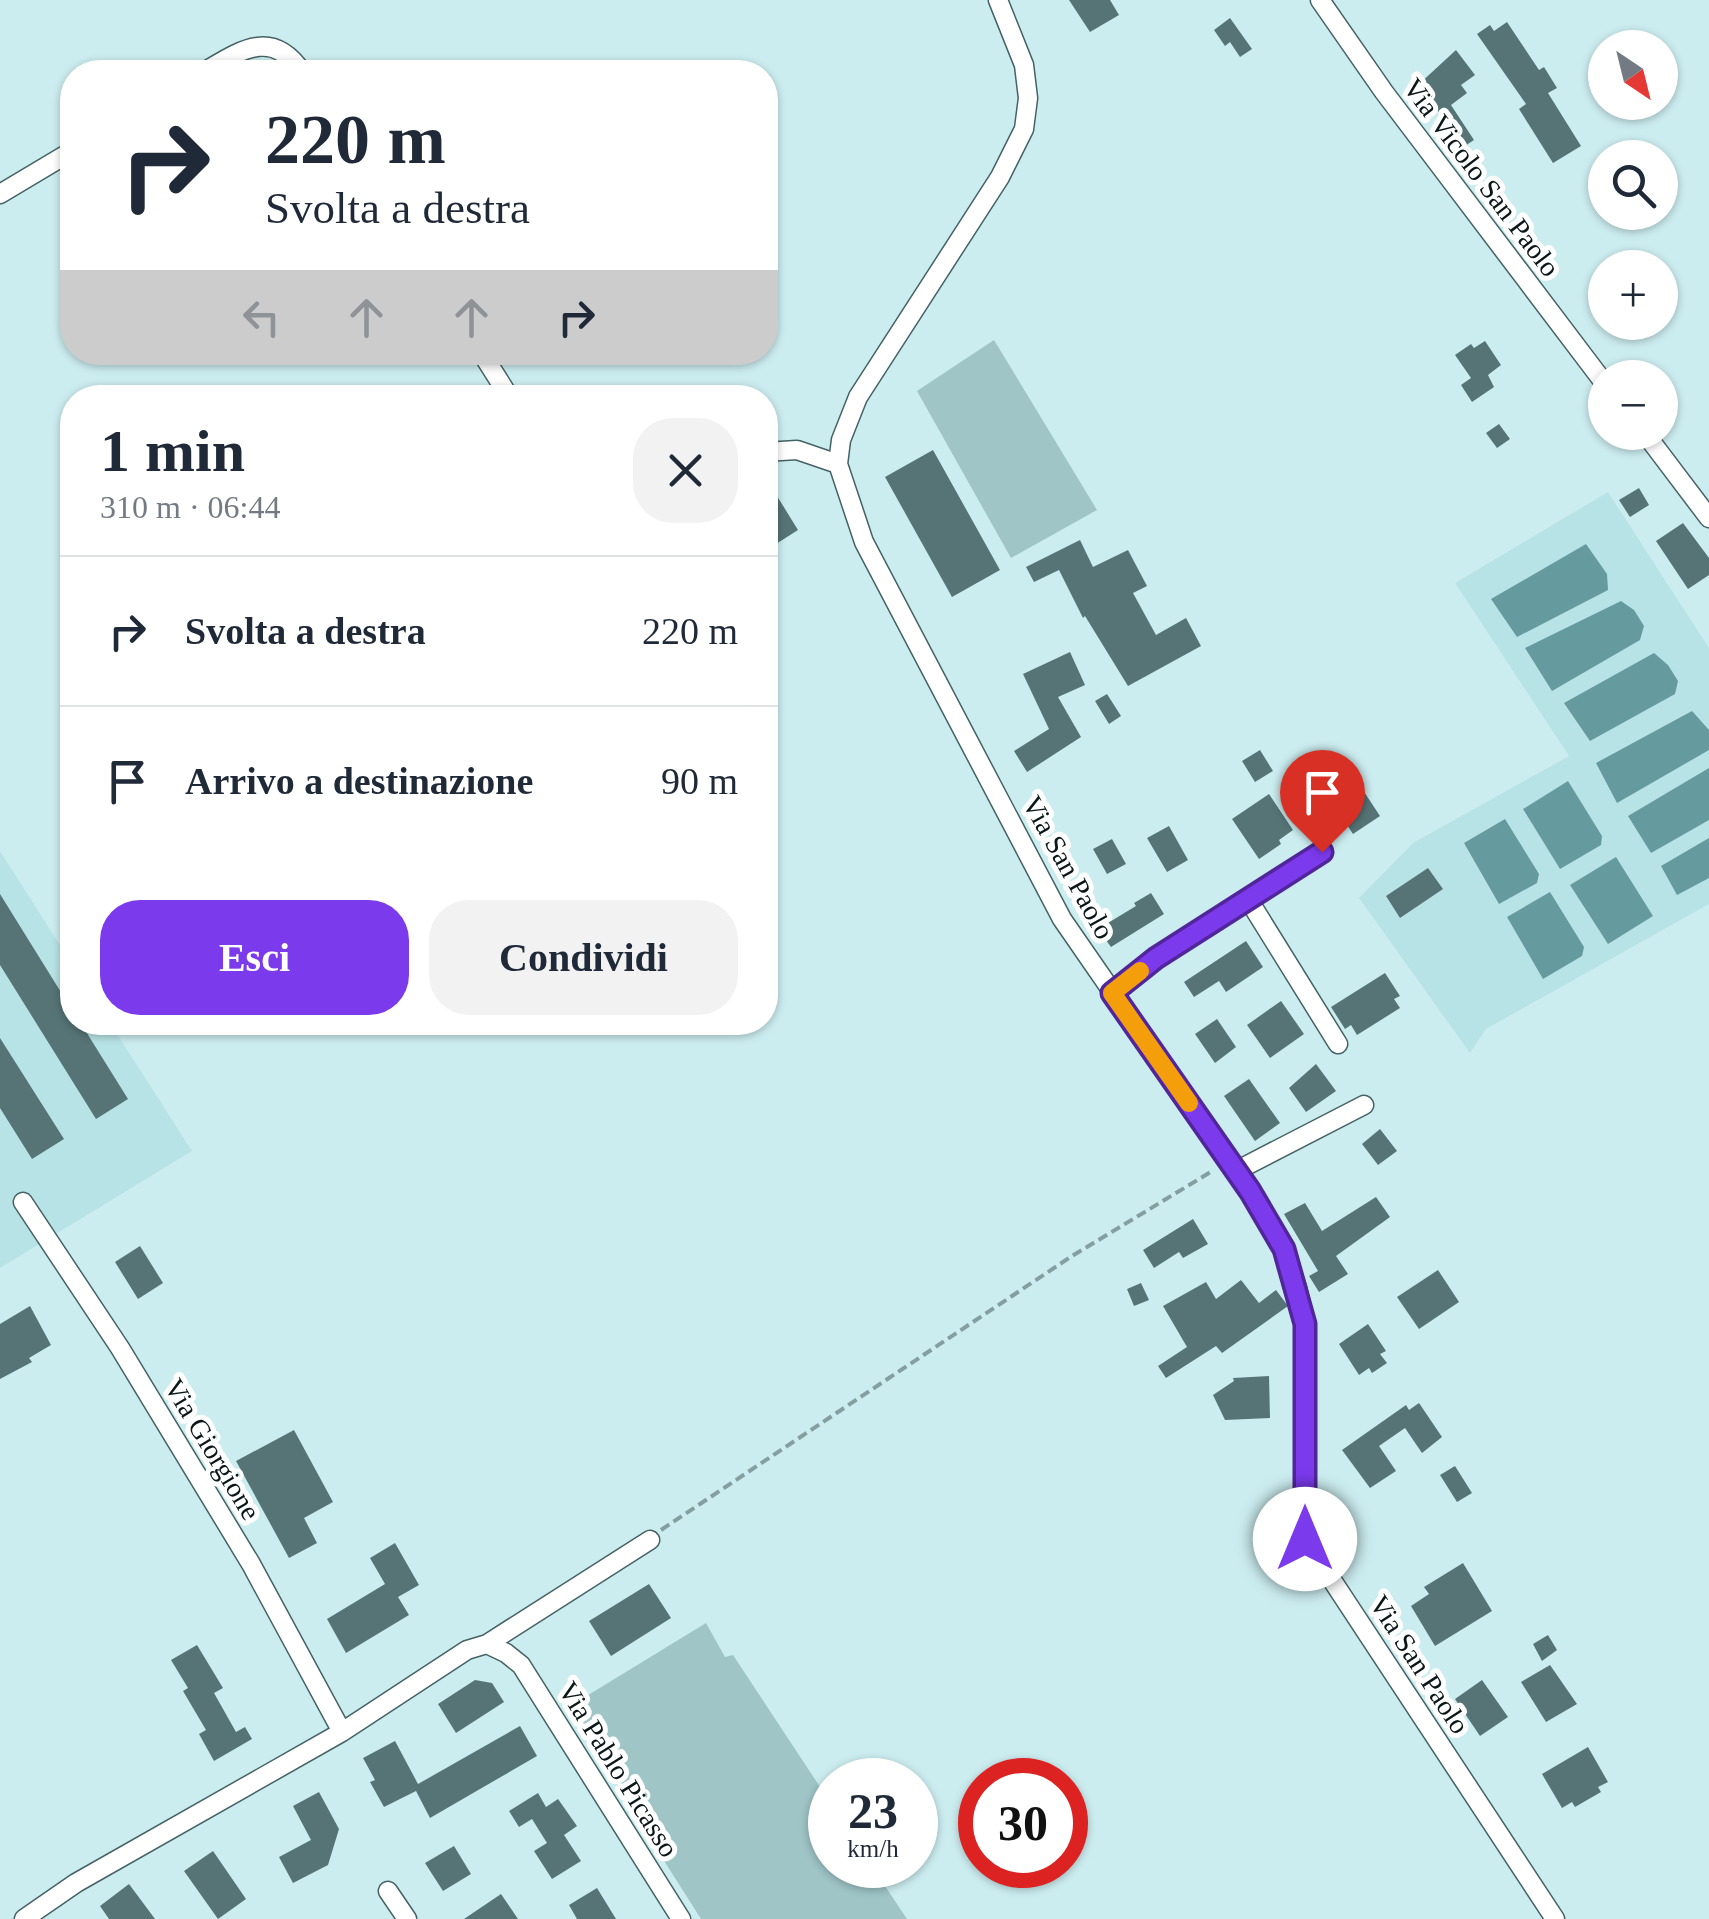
<!DOCTYPE html>
<html lang="it">
<head>
<meta charset="utf-8">
<style>
	body { margin:0; font-family:Georgia,serif; background:#f2f2f3; color:#1f2937; height:100vh; display:flex; flex-direction:column; font-size:38px; white-space:nowrap }
	* { box-sizing:border-box; margin:0 }
	p { font-size:32px; color:#747a83 }
	.icon { flex:none; width:55px; height:55px; fill:none; stroke:currentColor; stroke-width:2; stroke-linecap:round; stroke-linejoin:round }
	.map { position:relative; flex:1; overflow:hidden }
	.panel { position:absolute; left:60px; top:385px; width:718px; height:650px; display:flex; flex-direction:column; background:#fff; border-radius:40px; box-shadow:0 2px 8px #0004 }
	.panel>* { flex:none }
	.banner { position:absolute; left:60px; top:60px; width:718px; height:305px; border-radius:40px; box-shadow:0 2px 8px #0004; background:#fff; color:#1f2937; overflow:hidden }
	.needle { width:65px; rotate:145deg }
	.tools { position:absolute; left:1588px; top:30px; display:grid; gap:20px }
	.tools a { display:grid; place-items:center; width:90px; height:90px; border-radius:50%; background:#fff; box-shadow:0 2px 8px #0004; font-size:50px }
	.speed { position:absolute; left:808px; top:1758px; display:flex; gap:20px; font-size:50px; font-weight:700; text-align:center }
	.speed>* { display:grid; place-content:center; width:130px; height:130px; border-radius:50%; background:#fff; box-shadow:0 2px 8px #0004; line-height:1 }
	.speed small { font-size:25px; font-weight:400 }
	.speed .limit { border:15px solid #d22; background:#fff; color:#111 }
	.pin { position:absolute; display:grid; place-items:center; width:85px; height:85px; color:#fff; margin:-102px -42px; border-radius:50% 50% 50% 0; rotate:-45deg; box-shadow:0 0 10px #0007 }
	.pin .icon { rotate:45deg }
	.me { position:absolute; width:110px; margin:-55px; rotate:0deg; stroke-linejoin:round; filter:drop-shadow(0 0 8px #0008) }
	.turn { display:flex; align-items:center; gap:35px; height:210px; padding:0 40px; font-size:45px }
	.turn .icon { width:130px; height:130px; stroke-width:2.5 }
	.turn b { display:block; font-size:70px; line-height:85px }
	.lanes { display:flex; align-items:center; height:95px; padding:0 40px; background:#0003; justify-content:center; gap:50px; direction:ltr }
	.lanes .off { opacity:.35 }
	.round { display:grid; place-items:center; flex:none; width:105px; height:105px; border-radius:40px; background:#f2f2f3 }
	.headline { display:flex; align-items:center; justify-content:space-between; height:170px; padding:0 40px }
	h1 { font-size:60px; font-weight:600; line-height:75px }
	.primary-button { display:flex; gap:20px; margin-top:auto; padding:20px 40px }
	.primary-button a { flex:1; height:115px; border-radius:40px; background:#7c3aed; color:#fff; font-size:40px; font-weight:600; line-height:115px; text-align:center }
	.primary-button a+a { background:#f2f2f3; color:#1f2937 }
	ul { padding:0; list-style:none }
	li { display:flex; align-items:center; gap:30px; height:150px; padding:0 40px; border-top:2px solid #e0e1e3 }
	li div { flex:1 }
	li b { display:block; font-size:38px }
	li em { font-style:normal }
	.map>svg:first-child { display:block }
	.built { fill:#b8e3e6 }
	.green { fill:#9fc5c7 }
	.water { fill:#659a9e }
	.building { fill:#567476 }
	.lines { fill:none; stroke-linecap:round; stroke-linejoin:round }
	.minor-casing { stroke:#456265; stroke-width:21 }
	.path { stroke:#859fa1; stroke-width:4; stroke-dasharray:10 5; stroke-linecap:butt }
	.minor { stroke:#fff; stroke-width:18 }
	.route-casing { stroke:#51269a; stroke-width:25 }
	.route { stroke:#7c3aed; stroke-width:18 }
	.slow { stroke:#f59e0b; stroke-width:18 }
	.labels { text-anchor:middle; stroke-width:10; stroke-linejoin:round; paint-order:stroke }
	.street-label { font-size:28px; fill:#0a1617; stroke:#fff }
</style>
</head>
<body>
<div class="map">
<svg width="1709" height="1919" viewBox="0 0 1709 1919">
	<rect width="100%" height="100%" fill="#ccedf0"/>
	<path class="built" d="M 1608,492 L 1709,648 L 1709,904 L 1486,1029 L 1470,1053 L 1359,898 L 1413,843 L 1569,756 L 1455,583 Z
		M 0,851 L 72,964 L 72,1022 L 110,1023 L 192,1151 L 0,1268 Z"/>
	<path class="green" d="M 994,340 L 1097,510 L 1011,558 L 917,391 Z
		M 706,1623 L 725,1657 L 733,1655 L 830,1802 L 830,1865 L 871,1865 L 907,1919 L 701,1919 L 567,1708 Z"/>
	<path class="water" d="M 1586,544 L 1607,574 L 1608,590 L 1517,637 L 1491,599 Z
		M 1621,601 L 1634,610 L 1644,626 L 1640,640 L 1552,691 L 1525,648 Z
		M 1654,653 L 1668,665 L 1678,681 L 1675,694 L 1590,741 L 1564,703 Z
		M 1692,711 L 1709,730 L 1709,750 L 1617,803 L 1596,763 Z
		M 1709,768 L 1709,820 L 1651,853 L 1628,816 Z
		M 1568,781 L 1602,836 L 1601,845 L 1560,869 L 1523,809 Z
		M 1505,819 L 1539,874 L 1537,883 L 1499,904 L 1464,843 Z
		M 1709,838 L 1709,878 L 1677,895 L 1661,866 Z
		M 1616,857 L 1653,916 L 1608,944 L 1570,885 Z
		M 1550,892 L 1584,947 L 1582,956 L 1543,979 L 1507,917 Z"/>
	<path class="building" d="M 1069,0 L 1110,0 L 1119,15 L 1090,32 Z
		M 1230,18 L 1252,49 L 1240,57 L 1230,42 L 1225,46 L 1214,30 Z
		M 1507,22 L 1539,70 L 1544,67 L 1557,88 L 1548,93 L 1581,146 L 1553,163 L 1519,109 L 1526,104 L 1477,34 L 1490,25 L 1494,31 Z
		M 1456,50 L 1475,75 L 1461,85 L 1467,93 L 1451,105 L 1474,140 L 1454,153 L 1445,140 L 1455,134 L 1418,85 Z
		M 1485,341 L 1501,365 L 1488,375 L 1494,387 L 1472,402 L 1461,385 L 1471,378 L 1455,355 L 1471,344 L 1474,348 Z
		M 1499,424 L 1510,439 L 1497,448 L 1486,433 Z
		M 933,450 L 1000,570 L 952,597 L 885,477 Z
		M 1639,488 L 1649,505 L 1630,517 L 1619,500 Z
		M 777,496 L 798,530 L 765,551 L 765,503 Z
		M 1683,523 L 1709,558 L 1709,575 L 1688,589 L 1656,541 Z
		M 1080,540 L 1093,567 L 1128,550 L 1147,586 L 1133,593 L 1156,635 L 1186,618 L 1201,646 L 1128,686 L 1085,616 L 1083,618 L 1059,570 L 1034,582 L 1026,567 Z
		M 1070,652 L 1085,685 L 1058,697 L 1081,737 L 1027,772 L 1014,751 L 1049,729 L 1023,674 Z
		M 1107,694 L 1121,716 L 1109,724 L 1095,701 Z
		M 1260,750 L 1273,771 L 1255,782 L 1242,761 Z
		M 1349,769 L 1380,816 L 1353,834 L 1322,787 Z
		M 1269,794 L 1293,830 L 1279,840 L 1281,844 L 1259,859 L 1232,819 Z
		M 1169,826 L 1188,860 L 1167,872 L 1147,838 Z
		M 1112,839 L 1126,864 L 1107,874 L 1093,849 Z
		M 1428,868 L 1443,889 L 1400,918 L 1386,896 Z
		M 1151,893 L 1164,914 L 1111,947 L 1098,929 L 1136,906 L 1134,903 Z
		M 0,894 L 72,1010 L 72,1022 L 80,1022 L 128,1099 L 96,1119 L 0,965 Z
		M 1246,941 L 1263,967 L 1226,992 L 1219,981 L 1194,997 L 1184,982 Z
		M 1385,973 L 1400,996 L 1394,999 L 1400,1008 L 1357,1035 L 1351,1025 L 1345,1029 L 1331,1007 Z
		M 1281,1001 L 1304,1034 L 1270,1058 L 1247,1025 Z
		M 1217,1019 L 1236,1047 L 1215,1063 L 1195,1034 Z
		M 0,1038 L 64,1139 L 32,1159 L 0,1108 Z
		M 1316,1064 L 1336,1091 L 1306,1112 L 1289,1088 Z
		M 1249,1079 L 1280,1123 L 1255,1141 L 1224,1096 Z
		M 1380,1129 L 1397,1151 L 1378,1165 L 1362,1144 Z
		M 1376,1197 L 1390,1217 L 1336,1256 L 1348,1274 L 1319,1292 L 1309,1276 L 1318,1271 L 1284,1214 L 1305,1203 L 1322,1231 Z
		M 1193,1219 L 1208,1244 L 1183,1258 L 1179,1252 L 1154,1268 L 1143,1250 Z
		M 140,1246 L 163,1283 L 138,1299 L 115,1262 Z
		M 1438,1270 L 1459,1302 L 1419,1329 L 1397,1297 Z
		M 1241,1280 L 1259,1303 L 1276,1290 L 1288,1306 L 1222,1353 L 1216,1346 L 1166,1378 L 1158,1366 L 1187,1347 L 1163,1306 L 1206,1282 L 1216,1299 Z
		M 1141,1283 L 1149,1300 L 1134,1306 L 1127,1289 Z
		M 30,1306 L 51,1345 L 29,1358 L 32,1362 L 0,1379 L 0,1324 Z
		M 1368,1324 L 1386,1351 L 1380,1354 L 1387,1363 L 1372,1373 L 1369,1368 L 1359,1375 L 1339,1344 Z
		M 1269,1376 L 1270,1418 L 1225,1420 L 1213,1395 L 1234,1381 L 1233,1378 Z
		M 1419,1403 L 1442,1437 L 1422,1453 L 1405,1428 L 1379,1446 L 1396,1471 L 1370,1488 L 1342,1450 L 1406,1405 L 1409,1410 Z
		M 294,1430 L 333,1502 L 304,1518 L 317,1543 L 289,1558 L 236,1461 Z
		M 1455,1466 L 1472,1493 L 1457,1502 L 1440,1475 Z
		M 395,1543 L 419,1585 L 398,1597 L 409,1615 L 346,1653 L 327,1619 L 385,1584 L 370,1558 Z
		M 1463,1563 L 1492,1611 L 1435,1646 L 1411,1606 L 1429,1594 L 1424,1587 Z
		M 649,1584 L 671,1618 L 611,1656 L 589,1621 Z
		M 1548,1635 L 1557,1650 L 1542,1661 L 1533,1644 Z
		M 197,1645 L 223,1688 L 214,1693 L 236,1732 L 245,1727 L 252,1739 L 214,1761 L 199,1734 L 206,1730 L 183,1691 L 188,1688 L 171,1660 Z
		M 1550,1665 L 1577,1704 L 1546,1722 L 1521,1682 Z
		M 475,1680 L 492,1683 L 504,1702 L 456,1733 L 438,1704 Z
		M 1482,1680 L 1508,1717 L 1480,1736 L 1455,1699 Z
		M 520,1726 L 537,1756 L 430,1818 L 416,1791 L 384,1807 L 370,1782 L 375,1780 L 363,1758 L 395,1741 L 418,1784 Z
		M 1588,1747 L 1608,1782 L 1598,1787 L 1601,1792 L 1575,1807 L 1572,1802 L 1562,1808 L 1542,1774 Z
		M 319,1792 L 339,1829 L 328,1865 L 293,1883 L 279,1857 L 311,1840 L 293,1806 Z
		M 538,1793 L 546,1807 L 558,1799 L 577,1826 L 564,1835 L 581,1861 L 552,1879 L 534,1851 L 547,1843 L 532,1819 L 519,1827 L 509,1811 Z
		M 454,1846 L 471,1874 L 443,1891 L 425,1863 Z
		M 213,1851 L 246,1899 L 218,1919 L 184,1871 Z
		M 129,1884 L 155,1919 L 109,1919 L 100,1906 Z
		M 597,1888 L 616,1919 L 577,1919 L 569,1905 Z
		M 501,1894 L 518,1919 L 464,1919 Z"/>
	<g class="lines">
		<defs>
			<path id="minor" d="M 998,0 L 1024,65 L 1028,98 L 1024,129 L 1000,177 L 858,397 L 841,440 L 838,464 L 864,542 L 1062,919 L 1250,1191 L 1284,1249 L 1297,1288 L 1305,1324 L 1305,1539 L 1555,1919
				M 1320,0 L 1384,92 L 1605,384
				M 204,72 C 241,50 272,28 302,72
				M 0,194 L 72,151
				M 481,352 L 510,398
				M 1644,432 L 1709,518
				M 765,452 L 797,450 L 838,464
				M 1248,899 L 1338,1044
				M 1112,993 L 1156,958 L 1322,852
				M 1236,1171 L 1364,1105
				M 23,1202 L 120,1348 L 251,1564 L 342,1732
				M 487,1644 L 650,1540
				M 388,1891 L 407,1919
				M 24,1919 L 76,1883 L 342,1732 L 467,1650 L 487,1644 L 506,1653 L 521,1665 L 681,1919"/>
		</defs>
		<use href="#minor" class="minor-casing"/>
		<path class="path" d="M 661,1530 L 1072,1256 L 1214,1170"/>
		<use href="#minor" class="minor"/>
	</g>
	<g class="lines">
		<defs>
			<path id="route" d="M 1305,1539 L 1305,1324 L 1284,1249 L 1250,1191 L 1112,993 L 1156,958 L 1322,852"/>
		</defs>
		<use href="#route" class="route-casing"/>
		<use href="#route" class="route"/>
		<path class="slow" d="M 1140,971 L 1112,993 L 1189,1103"/>
	</g>
	<g class="labels">
		<g class="street-label">
			<text transform="translate(1482 177) rotate(53)" y="10">Via Vicolo San Paolo</text>
			<text transform="translate(1069 867) rotate(61)" y="10">Via San Paolo</text>
			<text transform="translate(213 1449) rotate(59)" y="10">Via Giorgione</text>
			<text transform="translate(1420 1664) rotate(57)" y="10">Via San Paolo</text>
			<text transform="translate(619 1769) rotate(58)" y="10">Via Pablo Picasso</text>
		</g>
	</g>
</svg>
<div class="tools">
<a><svg class="needle" viewBox="-14 -14 28 28"><path d="M0-13l5 13h-10z" fill="#e53935"/><path d="M0 13l5-13h-10z" fill="#747a83"/></svg></a>
<a><svg class="icon" aria-label="search" viewBox="0 0 24 24"><circle cx="10" cy="10" r="6"/><path d="M15 15l6 6"/></svg></a>
<a>+</a>
<a>−</a>
</div>
<div class="speed"><div>23<small>km/h</small></div><div class="limit">30</div></div>
<div class="pin" style="left:1322px;top:852px;background:#d93025"><svg class="icon" aria-label="arrive" viewBox="0 0 24 24"><path d="M6 21V4h12l-3 4 3 4H6"/></svg></div>
<svg class="me" style="left:1305px;top:1539px" viewBox="-20 -20 40 40"><circle r="19" fill="#fff"/><path d="M0-13L10 11 0 6-10 11z" fill="#7c3aed"/></svg>
<div class="banner">
<div class="turn"><svg class="icon" aria-label="right" viewBox="0 0 24 24"><path d="M7 20v-9h11M14 6l5 5-5 5"/></svg><div><b>220 m</b>Svolta a destra</div></div>
<div class="lanes"><svg class="icon off" aria-label="left" viewBox="0 0 24 24"><path d="M17 20v-9H6M10 6l-5 5 5 5"/></svg><svg class="icon off" aria-label="ahead" viewBox="0 0 24 24"><path d="M12 20V5M6 11l6-6 6 6"/></svg><svg class="icon off" aria-label="ahead" viewBox="0 0 24 24"><path d="M12 20V5M6 11l6-6 6 6"/></svg><svg class="icon" aria-label="right" viewBox="0 0 24 24"><path d="M7 20v-9h11M14 6l5 5-5 5"/></svg></div>
</div>
<section class="panel">
<div class="headline"><div><h1>1 min</h1><p>310 m · 06:44</p></div><a class="round"><svg class="icon" aria-label="close" viewBox="0 0 24 24"><path d="M6 6l12 12M18 6L6 18"/></svg></a></div>
<ul>
<li><svg class="icon" aria-label="right" viewBox="0 0 24 24"><path d="M7 20v-9h11M14 6l5 5-5 5"/></svg><div><b>Svolta a destra</b></div><em>220 m</em></li>
<li><svg class="icon" aria-label="arrive" viewBox="0 0 24 24"><path d="M6 21V4h12l-3 4 3 4H6"/></svg><div><b>Arrivo a destinazione</b></div><em>90 m</em></li>
</ul>
<div class="primary-button"><a>Esci</a><a>Condividi</a></div>
</section>
</div>
</body>
</html>
